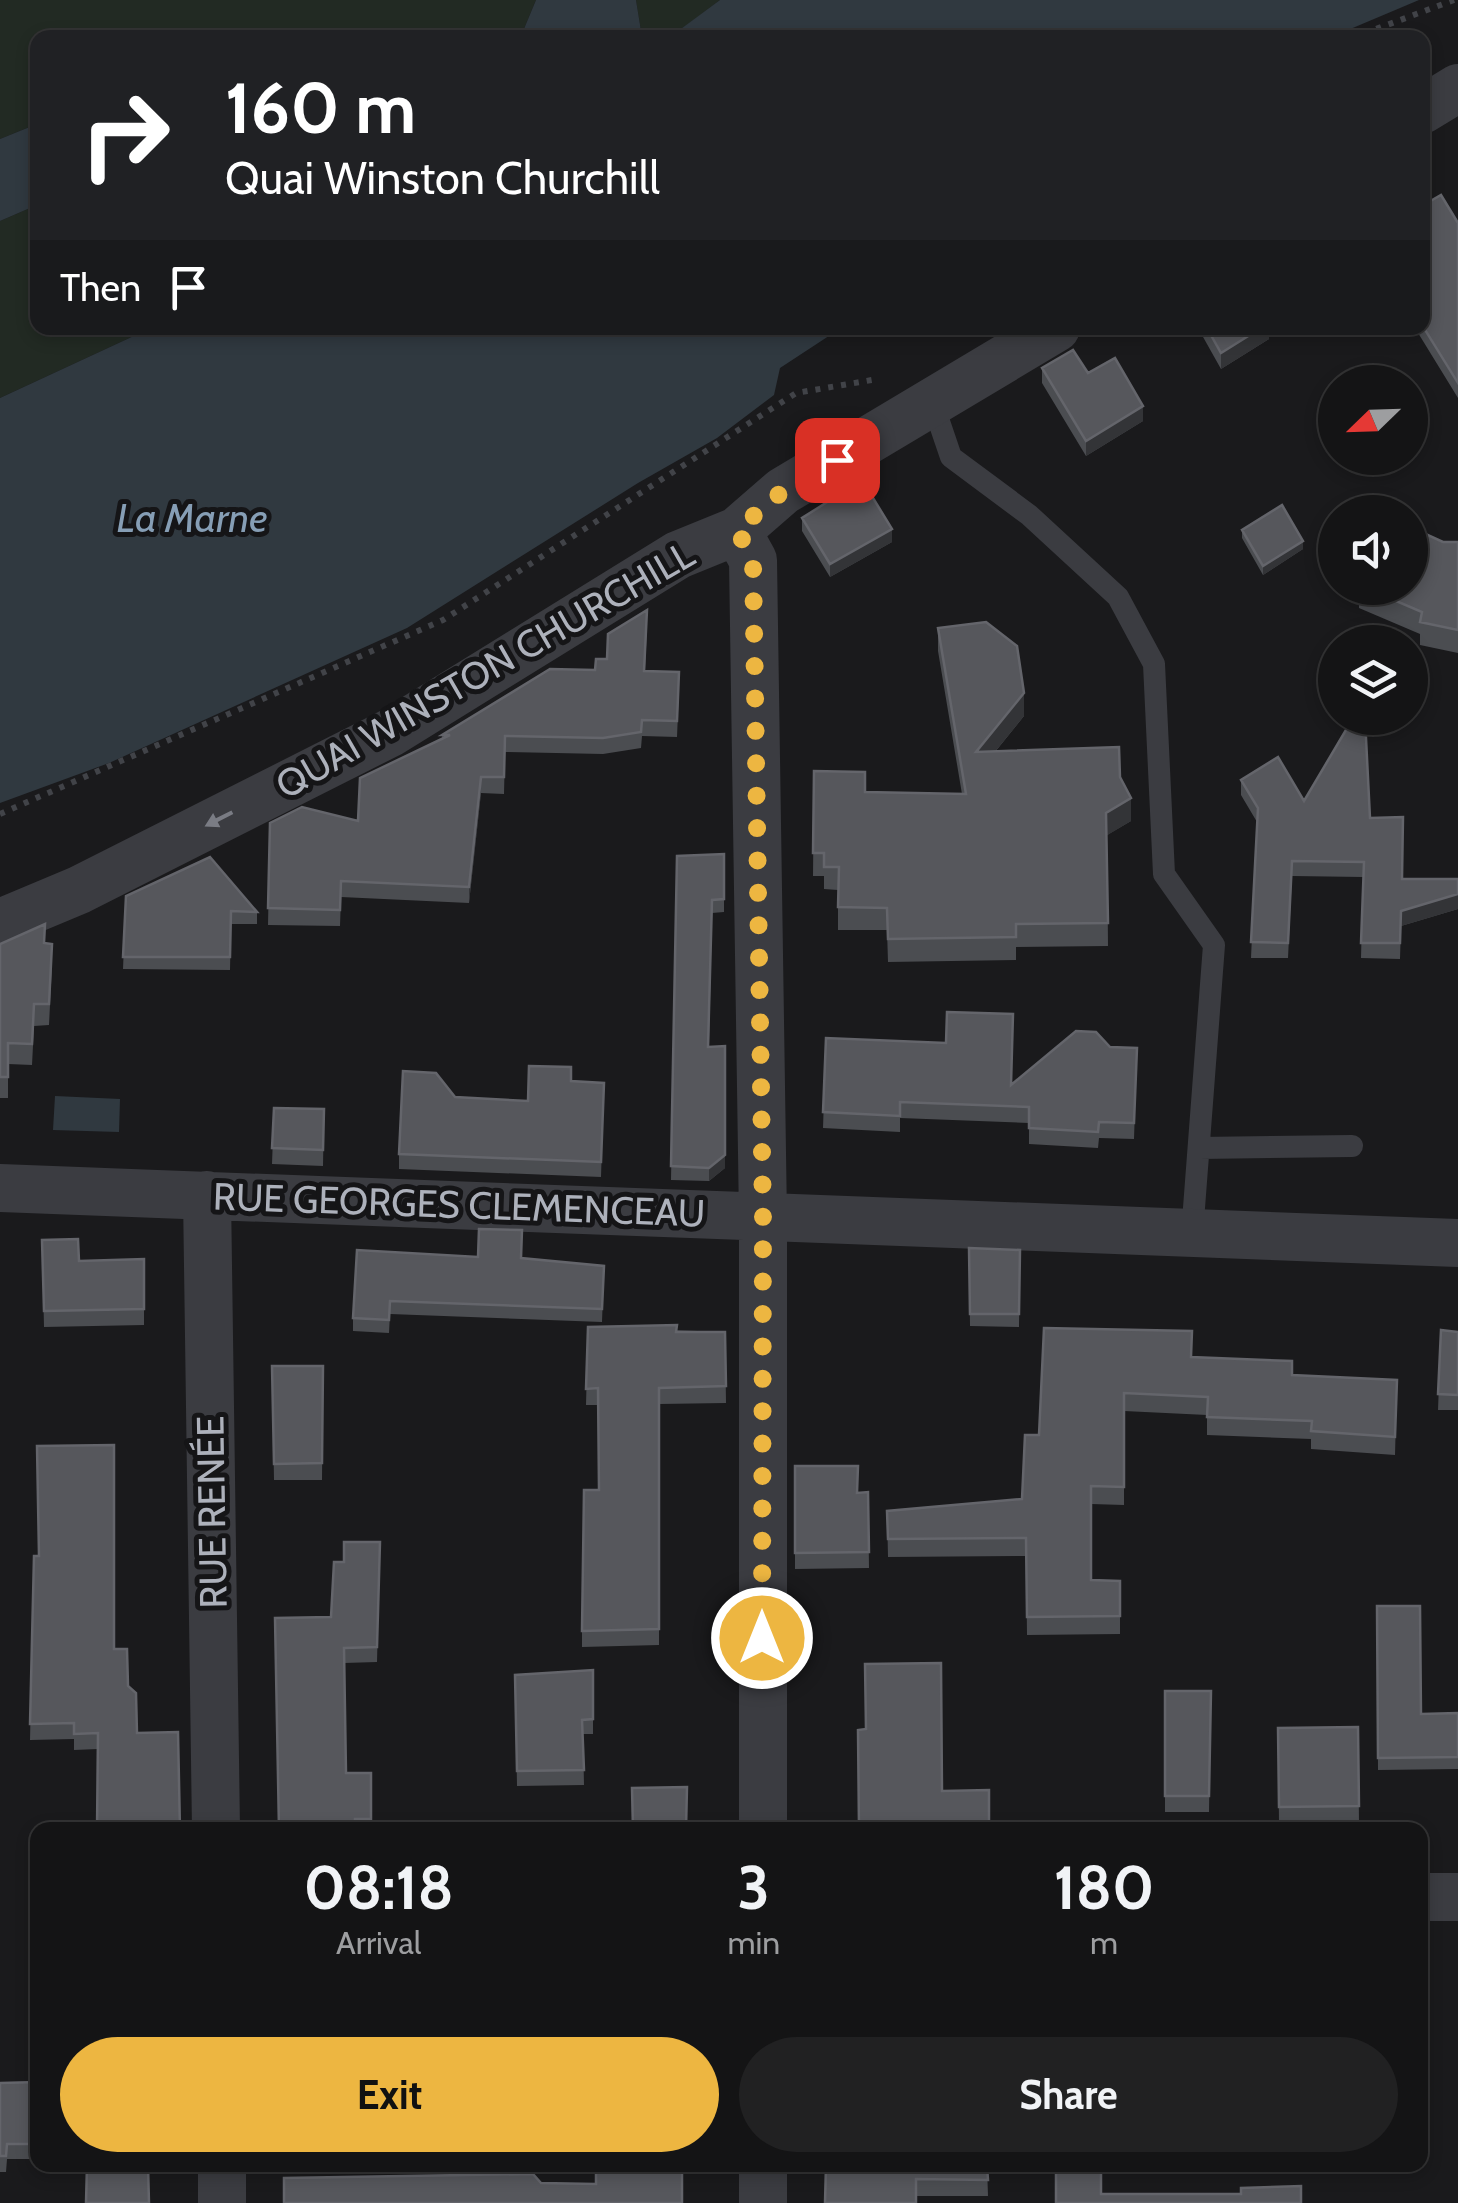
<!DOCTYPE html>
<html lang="en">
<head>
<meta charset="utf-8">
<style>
	body { margin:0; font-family:Cabin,sans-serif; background:#212122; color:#f1f3f6; height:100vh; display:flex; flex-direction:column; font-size:38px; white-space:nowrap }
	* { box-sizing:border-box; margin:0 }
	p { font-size:32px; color:#9d9ea0 }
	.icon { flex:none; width:55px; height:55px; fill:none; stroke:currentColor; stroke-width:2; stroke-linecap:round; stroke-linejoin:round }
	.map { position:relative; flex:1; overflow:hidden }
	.details { position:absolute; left:30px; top:1822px; width:1398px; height:350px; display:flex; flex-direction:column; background:#141415; border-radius:20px; box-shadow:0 5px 15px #0003,0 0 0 2px #333334 }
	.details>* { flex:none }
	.banner { position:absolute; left:30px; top:30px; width:1400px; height:305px; border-radius:20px; box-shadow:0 5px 15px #0003,0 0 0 2px #333334; background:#202124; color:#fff; overflow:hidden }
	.needle { width:65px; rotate:247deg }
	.controls { position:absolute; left:1318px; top:365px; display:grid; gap:20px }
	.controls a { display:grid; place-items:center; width:110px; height:110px; border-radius:50%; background:#141415; box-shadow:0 5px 15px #0003,0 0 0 2px #333334; font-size:50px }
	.pin { position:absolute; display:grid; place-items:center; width:85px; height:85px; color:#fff; margin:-42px; border-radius:20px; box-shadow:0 5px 15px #0006 }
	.me { position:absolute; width:110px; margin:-55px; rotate:0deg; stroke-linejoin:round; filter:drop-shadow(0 0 8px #0008) }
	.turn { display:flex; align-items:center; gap:35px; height:210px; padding:0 30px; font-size:45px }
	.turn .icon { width:130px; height:130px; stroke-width:2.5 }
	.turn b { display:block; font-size:70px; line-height:85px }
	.then { display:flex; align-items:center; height:95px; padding:0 30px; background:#0003; gap:20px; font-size:38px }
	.eta { display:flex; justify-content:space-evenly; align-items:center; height:170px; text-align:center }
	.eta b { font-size:60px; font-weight:700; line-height:70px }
	.cta { display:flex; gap:20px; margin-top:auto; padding:20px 30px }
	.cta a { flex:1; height:115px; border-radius:60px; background:#edb641; color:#111; font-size:40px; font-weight:700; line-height:115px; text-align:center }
	.cta a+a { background:#212122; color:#f1f3f6 }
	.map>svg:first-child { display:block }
	.green { fill:#222a23 }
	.water { fill:#303940 }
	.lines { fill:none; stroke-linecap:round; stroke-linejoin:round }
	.path { stroke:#414348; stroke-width:6; stroke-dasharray:5 8; stroke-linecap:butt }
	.service { stroke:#3b3c41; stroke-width:22 }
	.minor { stroke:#3b3c41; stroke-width:48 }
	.wall { fill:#4b4d51 }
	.shaded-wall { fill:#333437 }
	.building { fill:#56575c; stroke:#64656b; stroke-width:2.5 }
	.oneway { fill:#7a7c84 }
	.route { stroke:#edb641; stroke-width:18; stroke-dasharray:0 32.4 }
	.labels { text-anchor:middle; stroke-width:10; stroke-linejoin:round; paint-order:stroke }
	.street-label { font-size:38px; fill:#adb1bb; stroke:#151517 }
	.water-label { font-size:40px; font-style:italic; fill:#869eb5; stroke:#151517 }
</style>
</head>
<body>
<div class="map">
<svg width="1458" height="2203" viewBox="0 0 1458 2203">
	<rect width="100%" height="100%" fill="#1a1a1c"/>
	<path class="green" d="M 0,0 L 536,0 L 521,36 L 509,37 L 38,38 L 37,124 L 0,139 Z
		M 636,0 L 720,0 L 670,38 L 642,37 Z
		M 37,205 L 38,328 L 151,328 L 0,398 L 0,221 Z"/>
	<path class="water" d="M 536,0 L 636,0 L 642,37 L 509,37 L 521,36 Z
		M 720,0 L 1419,0 L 1329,38 L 670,37 Z
		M 37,124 L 37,205 L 0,221 L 0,139 Z
		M 151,328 L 841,328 L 780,368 L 774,395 L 717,438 L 638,483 L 407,628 L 109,763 L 0,803 L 0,398 Z
		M 55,1096 L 120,1099 L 119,1132 L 53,1130 Z"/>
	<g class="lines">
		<path class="path" d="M 1352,38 L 1454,0
			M 0,814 L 443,620 L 796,393 L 872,380"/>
		<path class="service" d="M 932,401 L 951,457 L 1029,515 L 1118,597 L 1154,664 L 1164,874 L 1214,945 L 1192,1234
			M 1199,1148 L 1352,1146"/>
		<path class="minor" d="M 1422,110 L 1458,88
			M 737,531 L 753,560 L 763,1218 L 763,1830
			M 0,923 L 79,890 L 390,733 L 678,555 L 737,531 L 783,491 L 1056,328
			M 0,1188 L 1458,1243
			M 207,1195 L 216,1830
			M 1420,1897 L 1458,1897
			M 222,2165 L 222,2203
			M 763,2165 L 763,2203"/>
	</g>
	<path class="wall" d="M 1422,206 L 1458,223 L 1458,398 L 1415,328 L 1422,328 Z
		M 1198,328 L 1269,328 L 1269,339 L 1221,369 Z
		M 1042,368 L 1088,373 L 1143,421 L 1086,456 L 1042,383 Z
		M 802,518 L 892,542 L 830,577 L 802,531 Z
		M 1242,530 L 1303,549 L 1263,575 L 1242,538 Z
		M 1443,542 L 1458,542 L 1458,653 L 1420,645 L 1420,634 L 1359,608 L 1359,588 L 1410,588 Z
		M 647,626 L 645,671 L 679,689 L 677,737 L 642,736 L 641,748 L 603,754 L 505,752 L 504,794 L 481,793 L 469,903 L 341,897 L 340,926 L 268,925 L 270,823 L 358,821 L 442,739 L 442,735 L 595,670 Z
		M 938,628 L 1024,716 L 995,752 L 1120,777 L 1131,821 L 1107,835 L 1108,946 L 1016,947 L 1016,960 L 888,962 L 887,930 L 838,930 L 838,890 L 824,889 L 824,876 L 813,876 L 814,771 L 865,792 L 962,794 L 938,651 Z
		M 1241,780 L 1304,801 L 1370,818 L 1402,879 L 1458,879 L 1458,909 L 1401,926 L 1400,959 L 1361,958 L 1363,877 L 1292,876 L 1288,958 L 1251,958 L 1257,822 L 1241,795 Z
		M 724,854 L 724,912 L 712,913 L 709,1047 L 725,1168 L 709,1181 L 671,1180 L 677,856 Z
		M 126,896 L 257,912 L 257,924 L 231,924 L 230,970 L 123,969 Z
		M 45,943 L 52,965 L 49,1025 L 34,1026 L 32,1065 L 8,1064 L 8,1098 L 0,1098 L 0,944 Z
		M 826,1038 L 1012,1085 L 1110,1047 L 1137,1048 L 1134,1139 L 1099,1138 L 1098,1148 L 1029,1144 L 1029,1123 L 900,1118 L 900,1132 L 823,1128 Z
		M 571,1081 L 604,1083 L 601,1177 L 399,1169 L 399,1154 L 455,1097 L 528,1101 Z
		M 274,1108 L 324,1109 L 323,1166 L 272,1164 Z
		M 42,1240 L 79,1261 L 144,1259 L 144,1325 L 44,1327 Z
		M 969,1248 L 1020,1250 L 1019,1327 L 970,1326 Z
		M 478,1257 L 522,1258 L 604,1266 L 602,1322 L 390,1314 L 389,1333 L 353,1331 L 353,1318 Z
		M 588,1327 L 725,1332 L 726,1403 L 659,1404 L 659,1645 L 582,1647 L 582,1631 L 599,1490 L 598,1405 L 586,1405 Z
		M 1441,1330 L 1458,1332 L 1458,1410 L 1438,1410 Z
		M 1192,1357 L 1292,1375 L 1397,1380 L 1395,1455 L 1311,1449 L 1311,1439 L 1207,1435 L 1207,1415 L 1124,1411 L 1124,1505 L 1091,1504 L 1091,1580 L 1120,1581 L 1120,1634 L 1027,1635 L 1026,1556 L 888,1557 L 887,1511 L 1022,1499 L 1039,1435 Z
		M 272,1366 L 323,1366 L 322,1480 L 274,1480 Z
		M 114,1445 L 98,1749 L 74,1750 L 74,1739 L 30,1740 L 34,1556 L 39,1556 Z
		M 795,1466 L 858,1493 L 868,1492 L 869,1568 L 795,1569 Z
		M 380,1542 L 377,1662 L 344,1663 L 346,1773 L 371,1773 L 371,1830 L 279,1830 L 344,1562 Z
		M 1377,1606 L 1421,1714 L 1458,1713 L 1458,1769 L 1378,1770 Z
		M 593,1670 L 593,1734 L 583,1734 L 584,1785 L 517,1786 L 515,1675 Z
		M 1165,1691 L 1211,1691 L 1209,1812 L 1165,1812 Z
		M 1358,1727 L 1359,1822 L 1279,1823 L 1278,1728 Z
		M 38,2082 L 38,2159 L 7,2159 L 6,2172 L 0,2172 L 0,2083 Z
		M 826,2165 L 987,2165 L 988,2196 L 916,2196 Z"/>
	<path class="shaded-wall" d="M 1261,328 L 1269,328 L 1269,339 L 1221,369 L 1221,353 Z
		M 1143,406 L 1143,421 L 1086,456 L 1086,441 Z
		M 892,529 L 892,542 L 830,577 L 830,564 Z
		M 1303,541 L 1303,549 L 1263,575 L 1263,566 Z
		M 1024,693 L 1024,716 L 976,775 L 976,752 Z
		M 481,777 L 481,793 L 469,903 L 469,887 Z
		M 1131,798 L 1131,821 L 1106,836 L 1106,813 Z
		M 1458,894 L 1458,909 L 1401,926 L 1400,959 L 1401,911 Z
		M 725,1155 L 725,1168 L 709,1181 L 709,1168 Z"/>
	<path class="building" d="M 1441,195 L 1458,223 L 1458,383 L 1422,325 L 1422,206 Z
		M 1207,328 L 1261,328 L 1221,353 Z
		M 1073,350 L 1088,373 L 1115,358 L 1143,406 L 1086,441 L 1042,368 Z
		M 862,480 L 892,529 L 830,564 L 802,518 Z
		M 1282,505 L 1303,541 L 1263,566 L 1242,530 Z
		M 1410,527 L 1443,542 L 1458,542 L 1458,630 L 1420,622 L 1422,612 L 1366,588 L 1410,588 Z
		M 647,610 L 644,671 L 679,672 L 677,721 L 642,720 L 641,732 L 603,738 L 505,736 L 504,777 L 481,777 L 469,887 L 341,881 L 340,910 L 268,908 L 270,823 L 302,807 L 358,821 L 360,778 L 450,735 L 442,735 L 550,669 L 595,670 L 596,659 L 607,659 L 608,634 Z
		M 986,622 L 1017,646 L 1024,693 L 976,752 L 1119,747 L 1120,777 L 1131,798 L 1106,813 L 1108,923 L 1016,924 L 1016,937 L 888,939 L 887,908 L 838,907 L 839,867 L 824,867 L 824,853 L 813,853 L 814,771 L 865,772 L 865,792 L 966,794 L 938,628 Z
		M 1353,718 L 1365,718 L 1370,818 L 1403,817 L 1402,879 L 1458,879 L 1458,894 L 1401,911 L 1400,943 L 1361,943 L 1364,862 L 1292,861 L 1288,943 L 1251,942 L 1258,808 L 1241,780 L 1278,757 L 1304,801 Z
		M 724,854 L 724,899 L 712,900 L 708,1047 L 725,1046 L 725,1155 L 709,1168 L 671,1166 L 677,856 Z
		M 210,857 L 257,912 L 231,911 L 230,957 L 123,957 L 126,896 Z
		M 45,924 L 44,943 L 52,944 L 49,1004 L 34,1004 L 32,1044 L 8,1043 L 8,1077 L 0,1077 L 0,944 Z
		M 947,1012 L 1013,1014 L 1011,1085 L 1076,1031 L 1096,1032 L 1110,1047 L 1137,1048 L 1134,1123 L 1099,1122 L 1098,1132 L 1029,1128 L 1029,1107 L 900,1102 L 900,1116 L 823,1112 L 826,1038 L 946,1043 Z
		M 529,1066 L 571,1067 L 571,1081 L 604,1083 L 601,1162 L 399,1154 L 403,1071 L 436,1073 L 455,1097 L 528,1101 Z
		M 274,1108 L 324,1109 L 323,1150 L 272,1148 Z
		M 479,1229 L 522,1230 L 521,1258 L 604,1266 L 602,1309 L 390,1301 L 389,1320 L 353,1318 L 357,1250 L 478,1257 Z
		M 78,1239 L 79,1261 L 144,1259 L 144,1309 L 44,1311 L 42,1240 Z
		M 969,1248 L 1020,1250 L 1019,1314 L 970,1314 Z
		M 677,1325 L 676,1332 L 725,1332 L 726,1386 L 659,1388 L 659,1629 L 582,1631 L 584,1490 L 599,1490 L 598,1388 L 586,1389 L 588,1327 Z
		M 1044,1328 L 1192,1331 L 1191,1357 L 1292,1361 L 1292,1375 L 1397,1380 L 1395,1437 L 1311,1431 L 1312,1421 L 1207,1417 L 1208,1397 L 1124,1393 L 1124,1487 L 1091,1486 L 1091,1580 L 1120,1581 L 1120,1616 L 1027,1617 L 1026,1538 L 888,1539 L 887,1511 L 1022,1499 L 1025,1435 L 1039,1435 Z
		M 1441,1330 L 1458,1332 L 1458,1395 L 1438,1394 Z
		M 272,1366 L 323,1366 L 322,1463 L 274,1464 Z
		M 114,1445 L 114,1649 L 127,1649 L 128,1686 L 136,1693 L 137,1733 L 178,1732 L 180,1830 L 97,1830 L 98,1733 L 74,1734 L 74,1723 L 30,1724 L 34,1556 L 39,1556 L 37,1446 Z
		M 795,1466 L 858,1466 L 857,1493 L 868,1492 L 869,1552 L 795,1553 Z
		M 344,1542 L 380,1542 L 377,1647 L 344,1648 L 346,1773 L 371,1773 L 371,1819 L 355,1819 L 355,1830 L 279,1830 L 275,1618 L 331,1617 L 334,1562 L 344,1562 Z
		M 1377,1606 L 1420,1606 L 1421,1714 L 1458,1713 L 1458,1757 L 1378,1758 Z
		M 941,1663 L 942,1791 L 989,1790 L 989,1830 L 859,1830 L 858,1730 L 866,1729 L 865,1664 Z
		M 593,1670 L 593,1719 L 582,1720 L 584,1770 L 517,1771 L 515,1675 Z
		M 1165,1691 L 1211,1691 L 1209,1796 L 1165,1796 Z
		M 1358,1727 L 1359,1806 L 1279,1807 L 1278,1728 Z
		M 687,1787 L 686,1830 L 633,1830 L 632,1788 Z
		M 38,2082 L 38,2144 L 7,2144 L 6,2156 L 0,2156 L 0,2083 Z
		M 87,2165 L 148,2165 L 149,2203 L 86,2203 Z
		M 682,2165 L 682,2203 L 284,2203 L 284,2178 L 533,2174 L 541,2183 L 596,2184 L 596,2169 Z
		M 826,2165 L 987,2165 L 988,2180 L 916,2179 L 916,2203 L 825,2203 Z
		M 1056,2165 L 1101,2165 L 1101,2194 L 1241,2194 L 1241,2188 L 1301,2186 L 1301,2203 L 1056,2203 Z"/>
	<defs><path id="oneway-solid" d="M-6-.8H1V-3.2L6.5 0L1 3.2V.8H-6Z" transform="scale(2.5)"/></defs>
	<use class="oneway" href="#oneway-solid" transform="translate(219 819) rotate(153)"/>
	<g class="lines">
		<path class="route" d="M 762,1638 L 763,1218 L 753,560 L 737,530 L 783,491 L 837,460"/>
	</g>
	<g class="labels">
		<g class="street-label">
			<text transform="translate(485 670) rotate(-30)" y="13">QUAI WINSTON CHURCHILL</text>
			<text transform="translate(459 1205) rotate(2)" y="13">RUE GEORGES CLEMENCEAU</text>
			<text transform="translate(212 1512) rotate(-91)" y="13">RUE RENÉE</text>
		</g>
		<g class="water-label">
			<text x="192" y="532">La Marne</text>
		</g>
	</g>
</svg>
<div class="controls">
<a><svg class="needle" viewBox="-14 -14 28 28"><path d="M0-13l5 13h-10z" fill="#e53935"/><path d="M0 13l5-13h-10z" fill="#9d9ea0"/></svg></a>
<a><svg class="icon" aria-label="sound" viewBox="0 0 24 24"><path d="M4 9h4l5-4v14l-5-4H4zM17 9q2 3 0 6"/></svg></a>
<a><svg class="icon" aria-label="layers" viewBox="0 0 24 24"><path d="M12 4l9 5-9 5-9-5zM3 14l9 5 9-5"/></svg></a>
</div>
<div class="pin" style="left:837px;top:460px;background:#d93025"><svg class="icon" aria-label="arrive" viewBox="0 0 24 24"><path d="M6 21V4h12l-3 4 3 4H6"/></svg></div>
<svg class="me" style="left:762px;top:1638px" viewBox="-20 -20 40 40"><circle r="17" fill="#edb641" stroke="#fff" stroke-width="3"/><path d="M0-11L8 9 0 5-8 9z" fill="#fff"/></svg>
<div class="banner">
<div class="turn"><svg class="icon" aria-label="right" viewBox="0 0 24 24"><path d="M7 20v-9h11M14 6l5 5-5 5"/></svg><div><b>160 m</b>Quai Winston Churchill</div></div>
<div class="then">Then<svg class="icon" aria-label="arrive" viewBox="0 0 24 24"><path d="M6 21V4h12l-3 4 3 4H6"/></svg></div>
</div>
<section class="details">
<div class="eta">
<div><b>08:18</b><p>Arrival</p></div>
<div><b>3</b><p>min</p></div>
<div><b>180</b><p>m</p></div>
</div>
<div class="cta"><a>Exit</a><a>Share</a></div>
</section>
</div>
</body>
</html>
